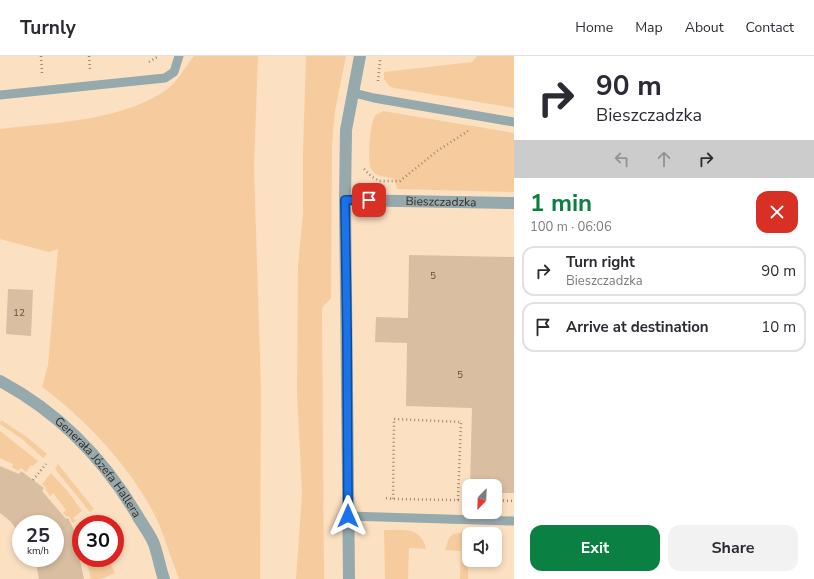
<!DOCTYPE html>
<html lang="en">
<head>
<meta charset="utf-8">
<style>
	body { margin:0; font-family:"Nunito Sans",sans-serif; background:#f2f2f3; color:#2b2b33; height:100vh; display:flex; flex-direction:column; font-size:15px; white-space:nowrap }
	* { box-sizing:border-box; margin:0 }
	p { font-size:13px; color:#7c7c81 }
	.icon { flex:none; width:22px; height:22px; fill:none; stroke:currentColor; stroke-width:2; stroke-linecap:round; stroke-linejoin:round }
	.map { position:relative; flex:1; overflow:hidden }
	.details { display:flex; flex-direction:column; background:#fff; width:300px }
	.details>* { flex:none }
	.banner { background:#fff; color:#2b2b33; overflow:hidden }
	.needle { width:26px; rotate:203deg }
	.buttons { position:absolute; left:462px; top:423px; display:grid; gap:8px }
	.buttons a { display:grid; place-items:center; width:40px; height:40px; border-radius:8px; background:#fff; box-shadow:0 2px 6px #0003; font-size:20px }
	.speed { position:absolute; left:12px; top:459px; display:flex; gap:8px; font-size:20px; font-weight:700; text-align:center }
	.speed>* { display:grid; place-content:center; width:52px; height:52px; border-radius:50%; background:#fff; box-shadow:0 2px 6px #0003; line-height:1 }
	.speed small { font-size:10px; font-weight:400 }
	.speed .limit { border:6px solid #d22; background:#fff; color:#111 }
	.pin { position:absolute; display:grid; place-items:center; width:34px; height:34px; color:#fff; margin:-17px; border-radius:8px; box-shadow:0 2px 6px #0006 }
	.me { position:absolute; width:44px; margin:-22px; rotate:0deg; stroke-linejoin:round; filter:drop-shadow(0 0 3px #0008) }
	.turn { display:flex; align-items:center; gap:14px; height:84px; padding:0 16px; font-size:18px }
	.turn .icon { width:52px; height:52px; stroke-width:2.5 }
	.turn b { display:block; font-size:28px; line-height:34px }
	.lanes { display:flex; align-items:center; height:38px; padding:0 16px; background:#0003; justify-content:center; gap:20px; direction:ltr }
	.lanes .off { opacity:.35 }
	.round { display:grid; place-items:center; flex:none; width:42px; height:42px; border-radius:12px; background:#f2f2f3 }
	.overview { display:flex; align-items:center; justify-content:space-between; height:68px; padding:0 16px }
	h1 { font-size:24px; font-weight:700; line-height:30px; color:#0b8043 }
	.primary-button { display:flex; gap:8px; margin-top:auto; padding:8px 16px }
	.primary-button a { flex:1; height:46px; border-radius:12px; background:#0b8043; color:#fff; font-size:16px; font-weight:700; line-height:46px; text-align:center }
	.primary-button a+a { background:#f2f2f3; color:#2b2b33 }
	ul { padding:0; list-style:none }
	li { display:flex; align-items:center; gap:12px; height:50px; margin:0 8px 6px; padding:0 8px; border:2px solid #e1e1e2; border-radius:12px }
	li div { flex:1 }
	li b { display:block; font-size:15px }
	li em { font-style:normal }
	header { display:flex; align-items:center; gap:24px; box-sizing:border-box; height:56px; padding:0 20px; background:#fff; border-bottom:1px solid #e1e1e2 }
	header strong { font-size:19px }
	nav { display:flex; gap:22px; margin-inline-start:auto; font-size:14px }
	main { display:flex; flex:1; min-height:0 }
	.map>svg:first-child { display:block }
	.green { fill:#f6cc9f }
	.building { fill:#d9bea1 }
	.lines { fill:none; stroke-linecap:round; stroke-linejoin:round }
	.path { stroke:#9b8772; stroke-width:2.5; stroke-dasharray:1 3; stroke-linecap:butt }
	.lane { stroke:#96a9ac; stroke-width:9 }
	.street { stroke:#96a9ac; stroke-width:12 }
	.route-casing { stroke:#114b97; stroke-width:10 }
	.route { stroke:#1a73e8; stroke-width:7 }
	.labels { text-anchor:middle; stroke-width:4; stroke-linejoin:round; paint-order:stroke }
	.number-label { font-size:10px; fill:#5f5040 }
	.street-label { font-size:12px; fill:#362b20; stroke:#fce0c2 }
</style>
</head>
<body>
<header>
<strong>Turnly</strong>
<nav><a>Home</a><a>Map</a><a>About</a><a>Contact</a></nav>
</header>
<main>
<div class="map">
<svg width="514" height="523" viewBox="0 0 514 523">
	<rect width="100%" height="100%" fill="#fce0c2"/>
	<path class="green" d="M 194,0 L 258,0 L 254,111 L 261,333 L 260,523 L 179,523 C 172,505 166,486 159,468 C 136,417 87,364 42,331 L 48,309 L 58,193 L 49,196 L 0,183 L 0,73 C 55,66 124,66 170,31 C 178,24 187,8 194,0 Z
		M 306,0 L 346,0 L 335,55 L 332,88 L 331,242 L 322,252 L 322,258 L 324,523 L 296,523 L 302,438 L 297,337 L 298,209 L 303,157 L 303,94 Z
		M 477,0 L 514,0 L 514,52 L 394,32 L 389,30 L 384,23 L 384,16 L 472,6 Z
		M 383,55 L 514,77 L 514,136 L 397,133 L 394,123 C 386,120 377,122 371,113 C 367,106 370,66 375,60 C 377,57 381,57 383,55 Z
		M 1,364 L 27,381 L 47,398 L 43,402 L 22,383 L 0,368 Z
		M 0,375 L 38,405 L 33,410 L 31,409 L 26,416 L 21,412 L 18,415 L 12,411 L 13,408 L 0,402 Z
		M 58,408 L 94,453 L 90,456 L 55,413 Z
		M 51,417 L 69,437 L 82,455 L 73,462 L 76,465 L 72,467 L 69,460 L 67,461 L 63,457 L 66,454 L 53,437 L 50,440 L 45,433 L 46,431 L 42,428 Z
		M 384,474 C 403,474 421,470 426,493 L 409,492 L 408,523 L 385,523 Z
		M 470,475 L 475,478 L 469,478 L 468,523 L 460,523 L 461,495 L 445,494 L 449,482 L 453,478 Z
		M 85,502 L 108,502 L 115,517 L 101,523 L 87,523 L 91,522 Z"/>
	<path class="building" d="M 409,199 L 514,201 L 514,437 L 495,437 L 495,430 L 470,430 L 472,352 L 406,350 L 407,287 L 375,286 L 376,261 L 408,262 Z
		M 8,233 L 33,234 L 31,280 L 6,278 Z
		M 0,410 L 19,418 L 21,415 L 33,424 L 44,432 L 42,435 L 66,463 L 68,462 L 81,488 L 77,490 L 84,523 L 39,523 L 35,502 L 55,502 L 55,468 L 21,468 L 21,479 L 10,465 L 0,457 Z"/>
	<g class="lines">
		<path class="path" d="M 41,0 L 42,18
			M 89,0 L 90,13
			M 149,6 L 159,0
			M 378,25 L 380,4
			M 364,113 L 371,120 L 379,125 L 400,125 L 437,95 L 468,75
			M 33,424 L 46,408
			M 386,442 L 393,443 L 458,444 L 461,366 L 394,363 L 393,443
			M 458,444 L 469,444
			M 495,444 L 514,445
			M 88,468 L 92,466
			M 75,476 L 81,472"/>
		<path class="lane" d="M 354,37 L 374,42 L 514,66
			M 0,39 L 165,22 L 174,16 L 179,0
			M 348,460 L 514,465"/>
		<g class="street">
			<path d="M 345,144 L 346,74 L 360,0"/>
			<path id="s1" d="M 0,325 C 58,356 104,403 137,459 C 142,468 150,478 154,488 C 158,499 160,512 164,523"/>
			<path id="s2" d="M 349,523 L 345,144 L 514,147"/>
		</g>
	</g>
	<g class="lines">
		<defs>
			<path id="route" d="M 348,460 L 347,278 L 345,144 L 369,144"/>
		</defs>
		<use href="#route" class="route-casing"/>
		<use href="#route" class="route"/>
	</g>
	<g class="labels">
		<g class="number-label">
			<text x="433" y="223">5</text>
			<text x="19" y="260">12</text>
			<text x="460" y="322">5</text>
		</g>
		<g class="street-label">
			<text dy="4" stroke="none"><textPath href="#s2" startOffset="475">Bieszczadzka</textPath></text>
			<text dy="4" stroke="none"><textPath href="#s1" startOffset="132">Generała Józefa Hallera</textPath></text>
		</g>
	</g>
</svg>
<div class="buttons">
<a><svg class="needle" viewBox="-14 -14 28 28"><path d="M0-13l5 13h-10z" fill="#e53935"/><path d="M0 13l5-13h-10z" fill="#7c7c81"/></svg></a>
<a><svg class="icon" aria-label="sound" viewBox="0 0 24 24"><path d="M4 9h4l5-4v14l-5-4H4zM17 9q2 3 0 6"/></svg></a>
</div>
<div class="speed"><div>25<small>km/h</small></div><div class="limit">30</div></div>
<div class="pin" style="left:369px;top:144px;background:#d93025"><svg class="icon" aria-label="arrive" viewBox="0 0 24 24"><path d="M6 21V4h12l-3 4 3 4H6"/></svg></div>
<svg class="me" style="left:348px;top:460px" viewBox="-20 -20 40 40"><path d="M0-17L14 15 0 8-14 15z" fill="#1a73e8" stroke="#fff" stroke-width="4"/></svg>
</div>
<section class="details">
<div class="banner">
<div class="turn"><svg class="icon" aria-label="right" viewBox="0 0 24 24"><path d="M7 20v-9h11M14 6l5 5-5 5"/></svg><div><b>90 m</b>Bieszczadzka</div></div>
<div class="lanes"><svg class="icon off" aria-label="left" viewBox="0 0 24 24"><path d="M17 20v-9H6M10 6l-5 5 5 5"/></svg><svg class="icon off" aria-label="ahead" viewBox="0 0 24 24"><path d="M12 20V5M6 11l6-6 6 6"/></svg><svg class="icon" aria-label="right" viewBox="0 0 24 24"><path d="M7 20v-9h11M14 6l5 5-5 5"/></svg></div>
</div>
<div class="overview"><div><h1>1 min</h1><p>100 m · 06:06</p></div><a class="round" style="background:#d93025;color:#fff"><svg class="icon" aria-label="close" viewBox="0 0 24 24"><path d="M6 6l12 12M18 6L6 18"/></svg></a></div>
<ul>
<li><svg class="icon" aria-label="right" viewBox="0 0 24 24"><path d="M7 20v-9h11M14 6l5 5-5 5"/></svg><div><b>Turn right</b><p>Bieszczadzka</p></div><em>90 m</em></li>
<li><svg class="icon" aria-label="arrive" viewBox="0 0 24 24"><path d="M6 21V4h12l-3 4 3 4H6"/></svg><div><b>Arrive at destination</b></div><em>10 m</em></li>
</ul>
<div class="primary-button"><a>Exit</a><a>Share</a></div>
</section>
</main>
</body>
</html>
